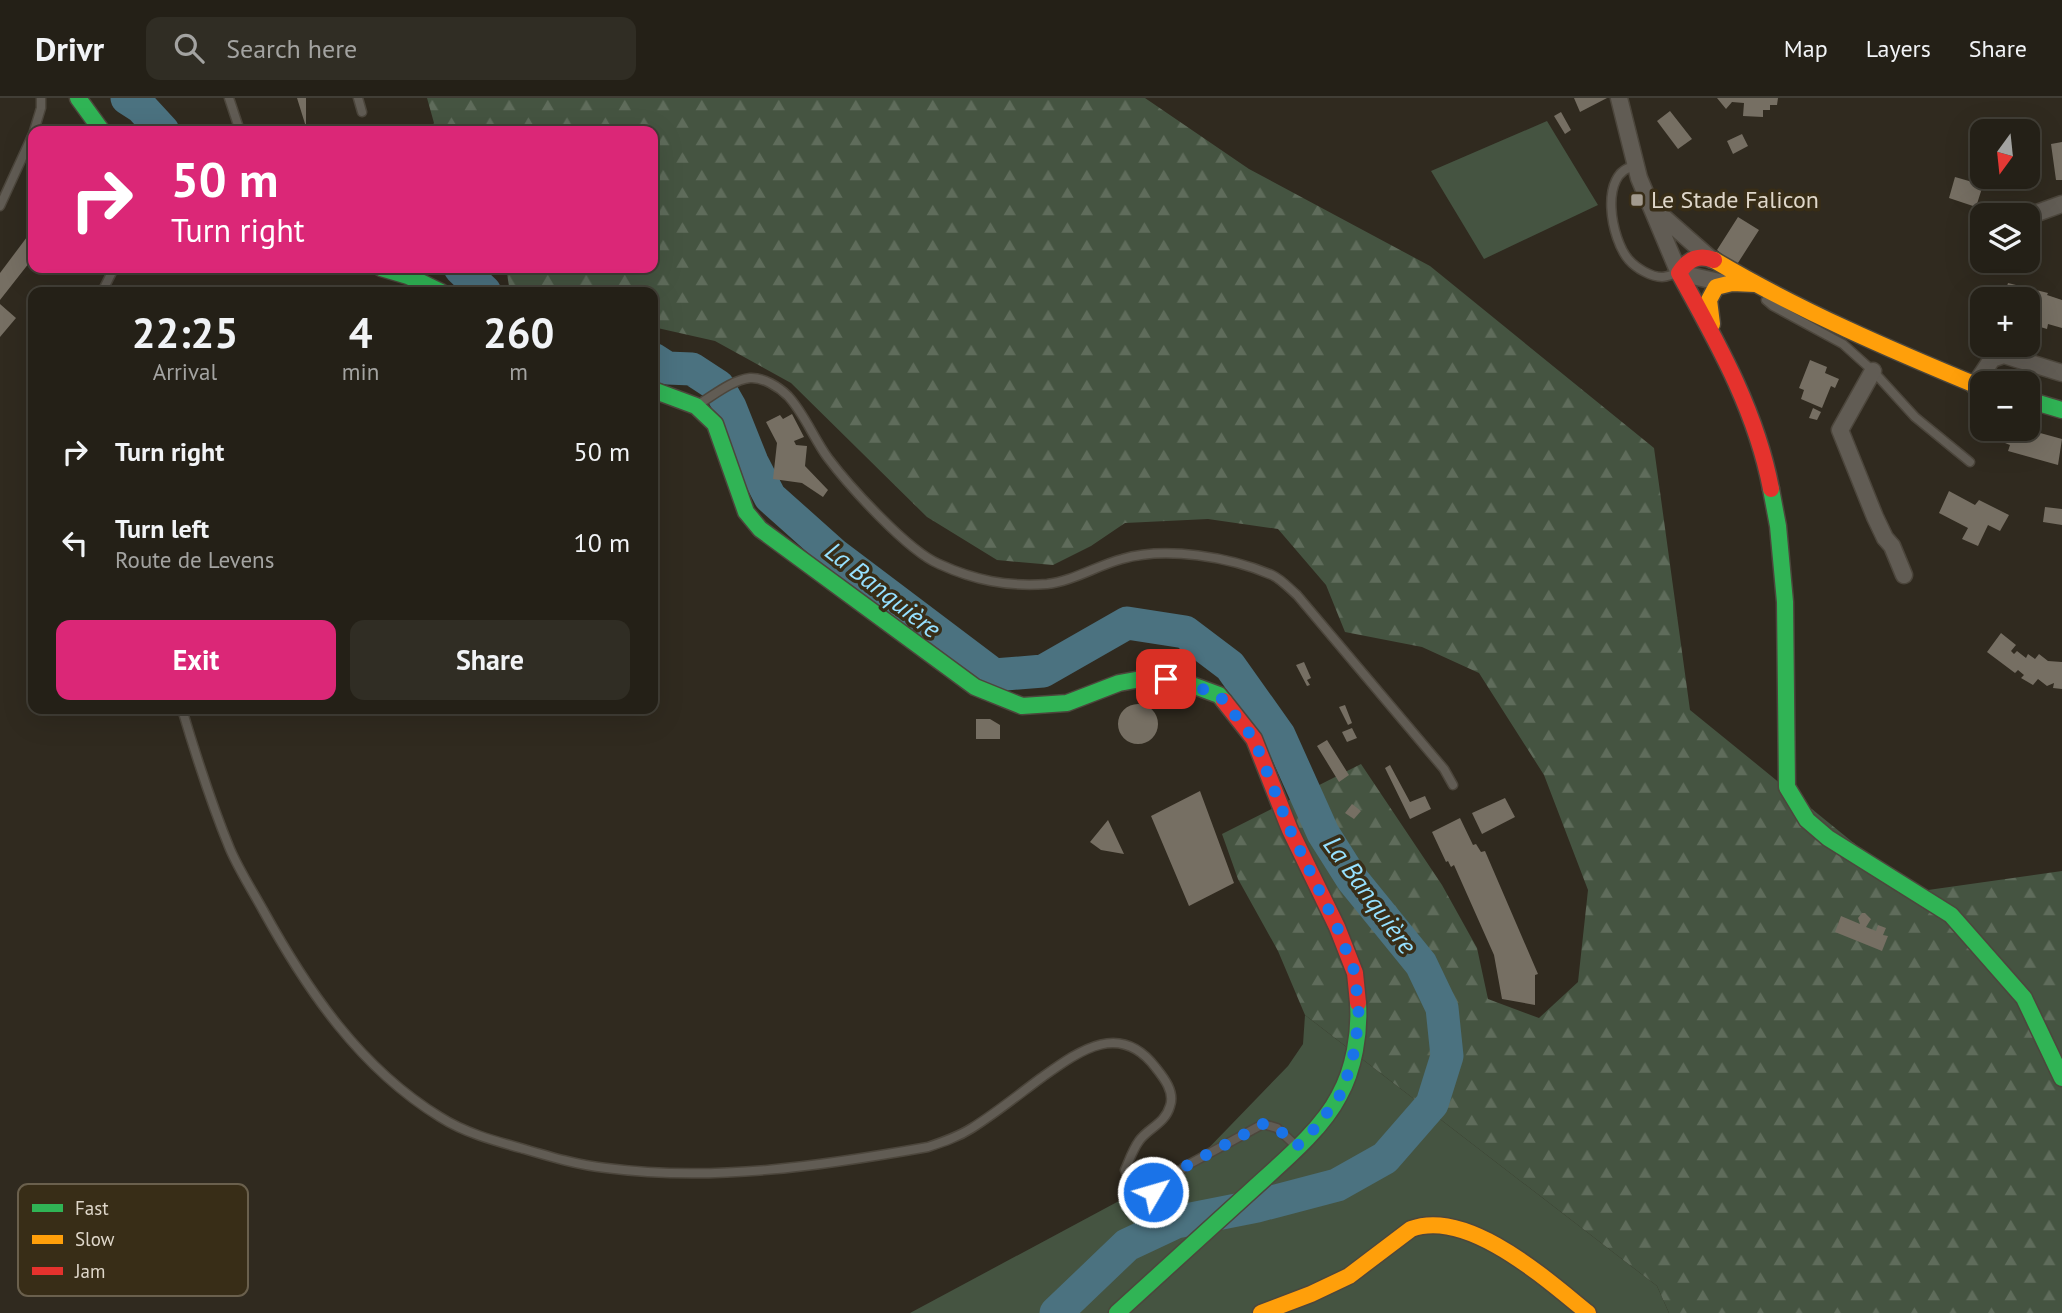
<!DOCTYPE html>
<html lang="en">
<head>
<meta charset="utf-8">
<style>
	body { margin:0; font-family:"PT Sans",sans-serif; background:#302d24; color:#f1f3f6; height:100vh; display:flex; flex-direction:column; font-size:26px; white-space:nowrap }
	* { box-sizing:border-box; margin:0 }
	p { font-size:23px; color:#a3a3a1 }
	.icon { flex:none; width:38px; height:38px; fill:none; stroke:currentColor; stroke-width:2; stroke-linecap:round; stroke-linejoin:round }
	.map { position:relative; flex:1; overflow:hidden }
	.drawer { position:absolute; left:28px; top:189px; width:630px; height:427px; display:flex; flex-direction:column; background:#242017; border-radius:14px; box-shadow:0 7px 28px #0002,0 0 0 2px #413e36 }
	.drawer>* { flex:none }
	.top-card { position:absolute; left:28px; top:28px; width:630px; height:147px; border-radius:14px; box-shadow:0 7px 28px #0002,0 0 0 2px #413e36; background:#db2777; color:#fff; overflow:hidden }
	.needle { width:46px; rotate:195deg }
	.buttons { position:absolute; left:1970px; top:21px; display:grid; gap:14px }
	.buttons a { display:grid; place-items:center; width:70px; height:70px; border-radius:14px; background:#242017; box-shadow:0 7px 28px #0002,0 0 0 2px #413e36; font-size:35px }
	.pin { position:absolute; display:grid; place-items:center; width:60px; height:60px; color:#fff; margin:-30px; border-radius:14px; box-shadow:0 4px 10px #0006 }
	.me { position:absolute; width:77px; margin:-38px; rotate:52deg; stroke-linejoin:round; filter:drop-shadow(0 0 5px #0008) }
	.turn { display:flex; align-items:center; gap:24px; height:147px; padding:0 28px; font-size:32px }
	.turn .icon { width:91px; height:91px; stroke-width:2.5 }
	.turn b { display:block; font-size:49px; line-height:60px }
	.eta { display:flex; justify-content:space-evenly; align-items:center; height:119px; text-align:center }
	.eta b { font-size:42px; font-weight:700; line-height:49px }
	.primary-button { display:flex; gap:14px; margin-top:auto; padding:14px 28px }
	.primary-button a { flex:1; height:80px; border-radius:14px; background:#db2777; color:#fff; font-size:28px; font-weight:700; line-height:80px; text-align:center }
	.primary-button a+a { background:#302d24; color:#f1f3f6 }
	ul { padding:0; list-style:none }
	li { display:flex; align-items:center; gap:21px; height:91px; padding:0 28px }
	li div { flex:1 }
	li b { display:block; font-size:26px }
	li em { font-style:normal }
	header { display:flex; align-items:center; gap:42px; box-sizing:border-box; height:98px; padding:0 35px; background:#242017; border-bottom:2px solid #413e36 }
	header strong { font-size:33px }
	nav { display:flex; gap:38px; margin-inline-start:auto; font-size:24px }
	.search { width:490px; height:63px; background:#302d24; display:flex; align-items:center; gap:18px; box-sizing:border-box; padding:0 24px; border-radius:14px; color:#a3a3a1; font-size:26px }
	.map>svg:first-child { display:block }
	.grass { fill:#455441 }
	.forest { fill:url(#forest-firs) }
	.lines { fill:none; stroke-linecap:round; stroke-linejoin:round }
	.river { stroke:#4b7280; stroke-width:33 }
	.building { fill:#766f63 }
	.lane-casing { stroke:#4c463c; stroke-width:11 }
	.street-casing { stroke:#4c463c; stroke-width:19 }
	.fast-casing { stroke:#4c463c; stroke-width:19 }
	.slow-casing { stroke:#4c463c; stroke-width:19 }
	.jam-casing { stroke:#4c463c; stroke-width:19 }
	.lane { stroke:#615c54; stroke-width:8 }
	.street { stroke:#615c54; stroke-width:16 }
	.fast { stroke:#30b455; stroke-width:16 }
	.slow { stroke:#ff9f0a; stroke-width:16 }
	.jam { stroke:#e5322d; stroke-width:16 }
	.route { stroke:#1a73e8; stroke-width:12; stroke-dasharray:0 21.6 }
	.poi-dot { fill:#a29a8e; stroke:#382d17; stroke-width:2.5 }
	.labels { text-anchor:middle; stroke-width:7; stroke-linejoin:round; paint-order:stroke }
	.poi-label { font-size:24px; fill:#dfd7ca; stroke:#382d17; text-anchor:start }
	.water-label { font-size:26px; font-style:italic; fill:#96e0ff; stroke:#382d17 }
	.key { fill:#382d17; stroke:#6a604d; stroke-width:2 }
	.key-label { font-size:19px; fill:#dfd7ca }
</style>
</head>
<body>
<header>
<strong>Drivr</strong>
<div class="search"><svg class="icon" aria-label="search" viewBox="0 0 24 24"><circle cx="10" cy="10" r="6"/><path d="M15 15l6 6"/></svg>Search here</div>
<nav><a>Map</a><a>Layers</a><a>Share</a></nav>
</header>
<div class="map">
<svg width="2062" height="1215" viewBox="0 0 2062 1215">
	<defs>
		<pattern id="forest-firs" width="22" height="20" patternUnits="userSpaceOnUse" patternTransform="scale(1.75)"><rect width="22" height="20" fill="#455441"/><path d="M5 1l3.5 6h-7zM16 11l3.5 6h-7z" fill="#5f6c5b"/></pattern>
	</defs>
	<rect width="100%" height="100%" fill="#302a1f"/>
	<path class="grass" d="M 1547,23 L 1598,107 L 1484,161 L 1431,73 Z
		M 1305,917 L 1657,1188 L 1669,1215 L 910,1215 L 1199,1060 L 1288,968 L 1303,946 Z"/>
	<path class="forest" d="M 427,0 L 1145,0 L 1249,71 L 1430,168 L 1654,350 L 1690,612 L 1914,794 L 2062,773 L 2062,1215 L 1669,1215 L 1657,1188 L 1305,917 L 1278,853 L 1238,781 L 1222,736 L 1361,666 L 1442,787 L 1477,850 L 1488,901 L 1539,920 L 1578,884 L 1588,792 L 1544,677 L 1479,575 L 1422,549 L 1345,534 L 1326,487 L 1278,431 L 1208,421 L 1125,425 L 1091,448 L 1053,467 L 997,462 L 927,419 L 791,285 L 715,243 L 653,229 L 653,194 L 510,194 L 506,170 L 653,170 L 653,33 L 429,33 L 434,25 Z"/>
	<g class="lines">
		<path class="river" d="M 127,0 L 141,9 L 163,33
			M 460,170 L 485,194
			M 653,261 L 667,270 L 692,271 L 718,288 L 730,309 L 752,364 L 770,399 L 835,457 L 994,577 L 1043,573 L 1127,525 L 1185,534 L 1230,568 L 1279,637 L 1323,735 L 1352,781 L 1421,866 L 1442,910 L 1447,958 L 1432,1006 L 1385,1060 L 1337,1087 L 1257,1108 L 1176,1124 L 1127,1147 L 1056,1215"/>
	</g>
	<path class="building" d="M 297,0 L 306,0 L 306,29 Z
		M 1574,0 L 1607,0 L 1580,14 Z
		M 1717,0 L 1778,0 L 1777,7 L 1770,7 L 1770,12 L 1763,12 L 1763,19 L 1743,18 L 1744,5 L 1732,4 L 1726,11 Z
		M 1670,13 L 1692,41 L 1678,51 L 1657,23 Z
		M 1561,14 L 1571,32 L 1565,36 L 1554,18 Z
		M 1742,36 L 1748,48 L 1733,56 L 1727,43 Z
		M 2062,44 L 2062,82 L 2056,82 L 2051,46 Z
		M 1955,79 L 1983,87 L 1976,109 L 1949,100 Z
		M 1738,119 L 1759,132 L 1736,168 L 1717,152 Z
		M 33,131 L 33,160 L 0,202 L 0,175 Z
		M 2008,185 L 2048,195 L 2047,197 L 2062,202 L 2062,230 L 2048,226 L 2047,231 L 2037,228 L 2039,223 L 2028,220 L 2028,201 L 2003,201 Z
		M 0,206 L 16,220 L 0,239 Z
		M 1810,262 L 1827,269 L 1825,275 L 1839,281 L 1835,290 L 1831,288 L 1822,310 L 1801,301 L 1804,292 L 1799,290 Z
		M 1813,310 L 1821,314 L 1817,322 L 1809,320 Z
		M 792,316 L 804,339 L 794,343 L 796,347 L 807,348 L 805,368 L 828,392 L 823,399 L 802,385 L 773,381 L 777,345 L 766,324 L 780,317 L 783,321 Z
		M 2009,331 L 2026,331 L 2062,341 L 2058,367 L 2008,353 L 2010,347 L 2005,345 Z
		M 1949,393 L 1975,407 L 1979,402 L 2009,417 L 2000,433 L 1988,427 L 1978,448 L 1962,441 L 1968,430 L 1939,415 Z
		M 2045,409 L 2062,411 L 2062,427 L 2043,424 Z
		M 2001,535 L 2016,547 L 2011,553 L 2014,556 L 2017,553 L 2026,560 L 2028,556 L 2035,561 L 2039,556 L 2048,563 L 2062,564 L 2062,591 L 2053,590 L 2054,585 L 2047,588 L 2038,581 L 2033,587 L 2021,580 L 2024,577 L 2018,572 L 2015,575 L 1987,554 Z
		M 1304,564 L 1311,580 L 1307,582 L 1310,587 L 1307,588 L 1296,567 Z
		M1118 626a20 20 0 1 1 40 0a20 20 0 1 1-40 0Z
		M 1345,607 L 1352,625 L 1348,627 L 1339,609 Z
		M 976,621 L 990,621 L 1000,627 L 1000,641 L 976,641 Z
		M 1352,630 L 1357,640 L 1347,644 L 1342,634 Z
		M 1327,642 L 1349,677 L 1339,684 L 1317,648 Z
		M 1390,667 L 1410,704 L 1425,698 L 1431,711 L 1410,721 L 1385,670 Z
		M 1200,693 L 1234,785 L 1189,808 L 1151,718 Z
		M 1505,700 L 1515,719 L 1482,736 L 1472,715 Z
		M 1352,706 L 1361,713 L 1354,721 L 1345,715 Z
		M 1460,720 L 1473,747 L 1476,746 L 1481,754 L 1485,753 L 1538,876 L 1535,877 L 1535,907 L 1502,901 L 1494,857 L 1454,767 L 1451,769 L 1448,763 L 1446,764 L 1432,734 Z
		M 1108,722 L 1124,756 L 1101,752 L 1090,744 Z
		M 1862,815 L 1865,815 L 1871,821 L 1866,829 L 1876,833 L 1878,827 L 1886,830 L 1883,837 L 1888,838 L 1882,853 L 1835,834 L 1841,818 L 1860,826 L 1858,820 Z"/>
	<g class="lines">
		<defs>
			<path id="lane" d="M 229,0 L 240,33
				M 358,0 L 362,14
				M 34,33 L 41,10 L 41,0
				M 1635,68 C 1598,74 1611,142 1629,162 C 1636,170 1651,179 1662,179 C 1667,179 1673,176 1678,175
				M 0,108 L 33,36
				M 102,194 L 114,170
				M 1766,202 L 1773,208 L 1843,246 L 1873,273 L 1915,319 L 1970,364
				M 699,306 C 714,297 732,282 750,280 C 763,279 779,289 788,298 C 804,315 814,341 828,360 C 849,388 908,453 939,466 C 974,482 1007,489 1047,486 C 1073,483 1096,468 1122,461 C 1166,448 1230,459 1272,477 C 1281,481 1289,490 1297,497 L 1444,671 L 1453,687
				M 182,611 C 196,658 211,705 230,751 C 239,772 252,792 263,812 C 307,892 360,970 440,1019 C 465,1035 495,1043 524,1051 C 551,1059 578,1067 606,1070 C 714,1084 821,1068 928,1049 C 943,1044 958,1039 972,1030 C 996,1015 1018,997 1041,980 C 1079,953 1120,922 1156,970 C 1164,980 1175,994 1170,1008 C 1165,1026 1148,1030 1139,1043 C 1133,1051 1129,1063 1125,1072 L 1130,1086 L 1141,1094 L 1153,1094 L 1186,1068 L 1263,1026 L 1277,1030 L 1294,1046"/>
			<path id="street" d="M 1619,0 L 1639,80 L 1679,175 L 1724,185
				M 1653,110 L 1712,162
				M 2037,115 L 2062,106
				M 1873,273 L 1840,332 L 1875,419 L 1885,440 L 1892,448 L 1904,477
				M 1974,288 L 1992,261 L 2004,257 L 2062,275"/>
			<path id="fast" d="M 78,0 L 102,33
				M 381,170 L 408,178 L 441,194
				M 653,292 L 696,308 L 715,326 L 746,414 L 760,431 L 975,589 L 1022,608 L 1067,605 L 1119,585 L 1152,579 L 1181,583 L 1219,597 L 1224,603
				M 2028,302 L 2062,312
				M 1771,391 L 1778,428 L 1785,504 L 1787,689 L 1807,722 L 1828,740 L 1951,817 L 2024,900 L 2062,980
				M 1117,1215 C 1162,1174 1207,1133 1252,1092 C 1280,1066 1321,1033 1339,998 C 1354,971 1360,935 1358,905"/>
			<path id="slow" d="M 1714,162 C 1800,213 1891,252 1983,290
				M 1712,226 L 1709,202 L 1716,189 L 1732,185 L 1755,186
				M 1261,1215 L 1311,1196 L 1349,1178 L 1411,1131 C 1468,1110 1547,1182 1588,1215"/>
			<path id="jam" d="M 1714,162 C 1698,156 1688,161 1679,175 C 1717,244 1756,312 1771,391
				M 1224,603 L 1254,641 L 1290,732 L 1337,829 L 1355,875 L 1358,905"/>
		</defs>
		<use href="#lane" class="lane-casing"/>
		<use href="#street" class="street-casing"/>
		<use href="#fast" class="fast-casing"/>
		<use href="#slow" class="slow-casing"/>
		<use href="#jam" class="jam-casing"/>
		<use href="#lane" class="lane"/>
		<use href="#street" class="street"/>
		<use href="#fast" class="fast"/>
		<use href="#slow" class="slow"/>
		<use href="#jam" class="jam"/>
	</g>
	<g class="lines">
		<path class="route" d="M 1153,1094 L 1186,1068 L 1263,1026 L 1277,1030 L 1297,1048 L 1317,1028 L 1339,999 L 1352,965 L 1359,920 L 1355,875 L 1337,829 L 1290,732 L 1254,641 L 1219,597 L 1181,583 L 1166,581"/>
	</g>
	<rect class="poi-dot" x="1630" y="95" width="14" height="14" rx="3.5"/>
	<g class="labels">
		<g class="poi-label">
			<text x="1651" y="110">Le Stade Falicon</text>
		</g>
		<g class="water-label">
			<text transform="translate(883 492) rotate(38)" y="9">La Banquière</text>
			<text transform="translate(1370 797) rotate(54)" y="9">La Banquière</text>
		</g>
	</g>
	<rect x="18" y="1086" width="230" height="112" rx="10" class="key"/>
	<rect x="32" y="1106" width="31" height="8" fill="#30b455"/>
	<rect x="32" y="1137" width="31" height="9" fill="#ff9f0a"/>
	<rect x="32" y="1169" width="31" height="8" fill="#e5322d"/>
	<g class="key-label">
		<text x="75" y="1117">Fast</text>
		<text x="75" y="1148">Slow</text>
		<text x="75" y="1180">Jam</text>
	</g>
</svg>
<div class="buttons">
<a><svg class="needle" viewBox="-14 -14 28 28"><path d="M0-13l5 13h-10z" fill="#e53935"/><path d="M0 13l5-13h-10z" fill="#a3a3a1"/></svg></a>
<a><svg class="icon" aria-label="layers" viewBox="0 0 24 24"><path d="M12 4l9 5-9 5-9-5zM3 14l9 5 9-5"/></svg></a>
<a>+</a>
<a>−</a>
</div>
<div class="pin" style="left:1166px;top:581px;background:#d93025"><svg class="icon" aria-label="arrive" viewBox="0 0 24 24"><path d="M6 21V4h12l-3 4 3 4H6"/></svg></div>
<svg class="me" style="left:1153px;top:1094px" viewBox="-20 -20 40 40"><circle r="17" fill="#1a73e8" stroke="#fff" stroke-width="3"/><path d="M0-11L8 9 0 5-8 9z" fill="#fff"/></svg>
<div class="top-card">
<div class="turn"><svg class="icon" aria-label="right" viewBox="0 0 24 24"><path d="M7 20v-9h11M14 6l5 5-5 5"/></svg><div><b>50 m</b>Turn right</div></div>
</div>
<section class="drawer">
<div class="eta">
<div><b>22:25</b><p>Arrival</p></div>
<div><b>4</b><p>min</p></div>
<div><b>260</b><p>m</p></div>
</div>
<ul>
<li><svg class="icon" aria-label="right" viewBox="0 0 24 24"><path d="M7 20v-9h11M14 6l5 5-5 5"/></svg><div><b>Turn right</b></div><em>50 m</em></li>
<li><svg class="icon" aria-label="left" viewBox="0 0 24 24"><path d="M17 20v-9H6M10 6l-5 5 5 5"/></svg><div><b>Turn left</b><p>Route de Levens</p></div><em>10 m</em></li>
</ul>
<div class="primary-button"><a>Exit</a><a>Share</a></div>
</section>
</div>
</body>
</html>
